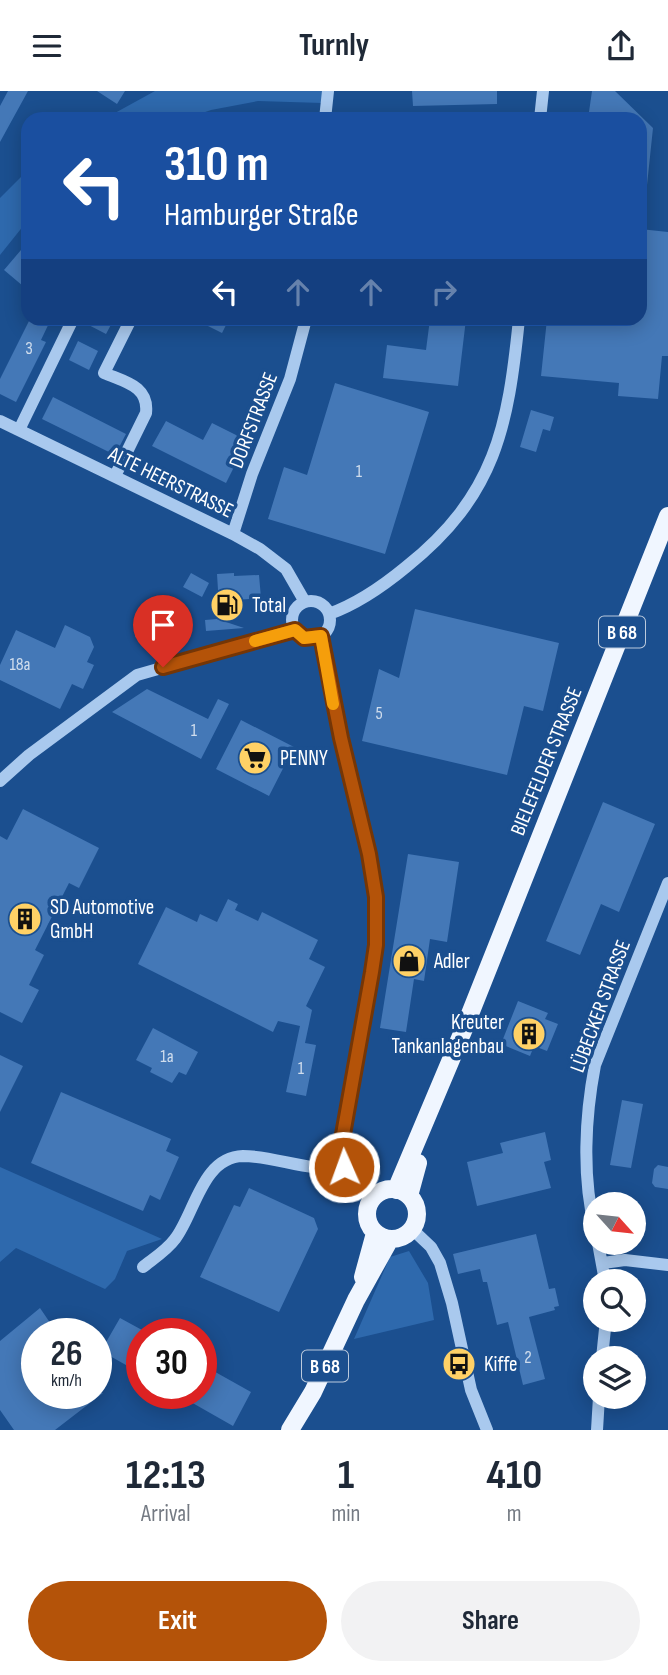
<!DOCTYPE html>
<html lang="en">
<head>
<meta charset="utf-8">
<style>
	body { margin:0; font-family:"Sofia Sans Condensed",sans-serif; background:#f2f2f3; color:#1f2937; height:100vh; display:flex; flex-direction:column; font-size:26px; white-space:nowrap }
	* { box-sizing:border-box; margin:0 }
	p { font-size:23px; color:#747a83 }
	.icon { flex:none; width:38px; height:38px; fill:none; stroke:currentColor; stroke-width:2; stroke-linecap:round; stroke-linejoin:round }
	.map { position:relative; height:1339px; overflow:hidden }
	.details { display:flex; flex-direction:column; background:#fff; flex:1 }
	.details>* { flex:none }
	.hud { position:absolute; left:21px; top:21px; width:626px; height:214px; border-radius:21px; box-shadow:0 4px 18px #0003; background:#1a4fa0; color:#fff; overflow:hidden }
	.needle { width:46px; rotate:117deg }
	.fabs { position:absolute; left:583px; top:1101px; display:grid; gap:14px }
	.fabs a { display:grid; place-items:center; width:63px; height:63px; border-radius:50%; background:#fff; box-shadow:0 4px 18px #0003; font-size:35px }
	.speed { position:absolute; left:21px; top:1227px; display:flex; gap:14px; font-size:35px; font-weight:700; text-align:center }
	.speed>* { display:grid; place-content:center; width:91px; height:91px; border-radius:50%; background:#fff; box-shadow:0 4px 18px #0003; line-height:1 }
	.speed small { font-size:18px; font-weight:400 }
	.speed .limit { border:10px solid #d22; background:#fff; color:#111 }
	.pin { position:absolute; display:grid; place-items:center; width:60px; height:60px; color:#fff; margin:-72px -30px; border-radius:50% 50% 50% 0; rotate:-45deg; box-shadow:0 0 7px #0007 }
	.pin .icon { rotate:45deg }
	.me { position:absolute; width:77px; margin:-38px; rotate:358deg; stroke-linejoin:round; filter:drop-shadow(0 0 5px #0008) }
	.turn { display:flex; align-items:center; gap:24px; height:147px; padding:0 28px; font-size:32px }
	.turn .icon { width:91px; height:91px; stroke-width:2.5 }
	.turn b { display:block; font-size:49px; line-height:60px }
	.lanes { display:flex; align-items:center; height:66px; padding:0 28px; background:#0003; justify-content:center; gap:35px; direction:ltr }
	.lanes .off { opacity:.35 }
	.eta { display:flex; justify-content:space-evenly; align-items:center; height:119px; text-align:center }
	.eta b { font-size:42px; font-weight:700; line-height:49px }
	.action { display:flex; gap:14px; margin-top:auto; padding:14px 28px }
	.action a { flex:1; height:80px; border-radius:42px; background:#b45309; color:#fff; font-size:28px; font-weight:700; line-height:80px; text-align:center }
	.action a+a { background:#f2f2f3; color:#1f2937 }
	header { display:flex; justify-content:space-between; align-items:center; height:91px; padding:0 28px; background:#fff; font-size:32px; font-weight:700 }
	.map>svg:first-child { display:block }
	.green { fill:#2e69ad }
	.building { fill:#4478b7 }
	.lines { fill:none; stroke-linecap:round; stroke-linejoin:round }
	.minor { stroke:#a9c9ee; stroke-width:12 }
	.major { stroke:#f0f6ff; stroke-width:18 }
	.route-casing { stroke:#753606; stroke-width:18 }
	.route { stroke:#b45309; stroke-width:12 }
	.slow { stroke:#f59e0b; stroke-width:12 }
	.labels { text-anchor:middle; stroke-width:7; stroke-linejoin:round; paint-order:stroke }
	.number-label { font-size:18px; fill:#d0dded }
	.shield { fill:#1b4f8f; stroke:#bbcadd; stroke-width:2 }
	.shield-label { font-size:19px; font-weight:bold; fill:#fff }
	.street-label { font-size:21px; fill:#fff; stroke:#1b4f8f }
	.poi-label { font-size:21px; fill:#fff; stroke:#1b4f8f; text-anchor:start }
</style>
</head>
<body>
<header><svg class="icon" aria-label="menu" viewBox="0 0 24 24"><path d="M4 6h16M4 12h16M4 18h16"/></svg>Turnly<svg class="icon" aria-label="share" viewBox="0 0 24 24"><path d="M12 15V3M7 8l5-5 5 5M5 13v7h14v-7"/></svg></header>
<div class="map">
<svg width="668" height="1339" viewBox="0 0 668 1339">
	<rect width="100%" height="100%" fill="#1b4f8f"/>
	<path class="green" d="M 155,0 L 322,0 L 322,12 L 258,10 L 211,19 L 185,28 L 104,28 Z
		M 28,79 L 28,129 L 0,164 L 0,107 Z
		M 0,1076 L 162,1148 L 127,1160 L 115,1188 L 105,1198 L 16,1157 L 0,1171 Z
		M 409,1160 L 428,1192 L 434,1229 L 354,1248 L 390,1166 Z"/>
	<path class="building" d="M 8,0 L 28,0 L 0,51 L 0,15 Z
		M 97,0 L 125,0 L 117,13 Z
		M 412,0 L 497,0 L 497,13 L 413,15 Z
		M 592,0 L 615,0 L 653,37 L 647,94 L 640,94 L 640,28 L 588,28 Z
		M 640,138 L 668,141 L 668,265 L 662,265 L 658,308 L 618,305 L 619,292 L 541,285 L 547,228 L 640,228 Z
		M 21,159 L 28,165 L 28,189 L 23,195 L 4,179 Z
		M 30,228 L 51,228 L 41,249 L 46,251 L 16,311 L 0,303 L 0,288 Z
		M 82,228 L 114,228 L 106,243 L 81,230 Z
		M 194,228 L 229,228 L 222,242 Z
		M 430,228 L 466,228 L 458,295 L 383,287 L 387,254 L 426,259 Z
		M 78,250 L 98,260 L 89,279 L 69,269 Z
		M 335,292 L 429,321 L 385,463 L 268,428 L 284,376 L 307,384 Z
		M 53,306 L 126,343 L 115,364 L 42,328 Z
		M 531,319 L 554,326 L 550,340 L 543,338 L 536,361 L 520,356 Z
		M 166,330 L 203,349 L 212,332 L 242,347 L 230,371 L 235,374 L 226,392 L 152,355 Z
		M 191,482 L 209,492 L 202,506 L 183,496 Z
		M 234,482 L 234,485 L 259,484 L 261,507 L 235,509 L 236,525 L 219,515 L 217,483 Z
		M 159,507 L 178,514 L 169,540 L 159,537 L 153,553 L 135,546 L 142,527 L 151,531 Z
		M 415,518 L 559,552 L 543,620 L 524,615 L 507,684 L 362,650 L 379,578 L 399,587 Z
		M 217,528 L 244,537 L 206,540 L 205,529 Z
		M 65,534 L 90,546 L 94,556 L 87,571 L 94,574 L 83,598 L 72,593 L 60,618 L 0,589 L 0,574 L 16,539 L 55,557 Z
		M 147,598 L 208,628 L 218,608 L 229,613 L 201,668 L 112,621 Z
		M 241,629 L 294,656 L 269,705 L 216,678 Z
		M 603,711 L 655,733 L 619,821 L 601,813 L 580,864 L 546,850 Z
		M 23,718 L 99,757 L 79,797 L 69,792 L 35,859 L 44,864 L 29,894 L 39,899 L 22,932 L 0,921 L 0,745 L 7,749 Z
		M 408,763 L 459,771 L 447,851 L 430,848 L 424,890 L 414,888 L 406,941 L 380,937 Z
		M 228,808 L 238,813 L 235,819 L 258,830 L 262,821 L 318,849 L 309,868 L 325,876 L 306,915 L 312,919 L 305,952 L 316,954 L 306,1005 L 286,1001 L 300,935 L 278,930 L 273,941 L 138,873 L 166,816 L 197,831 L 200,823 L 217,831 Z
		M 518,910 L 548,922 L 545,928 L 558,933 L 547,960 L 534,955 L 530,965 L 501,953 Z
		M 153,937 L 198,961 L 186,984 L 179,981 L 172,992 L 150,981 L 152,977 L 136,969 Z
		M 0,964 L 23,975 L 0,1021 Z
		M 61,1001 L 171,1048 L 166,1060 L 179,1066 L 160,1109 L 150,1104 L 143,1120 L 31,1072 Z
		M 622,1009 L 643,1013 L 631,1077 L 610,1074 Z
		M 545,1041 L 551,1069 L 544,1071 L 551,1097 L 477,1115 L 467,1071 L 503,1062 L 500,1052 Z
		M 658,1074 L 668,1076 L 668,1098 L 655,1096 L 652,1092 L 654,1078 Z
		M 249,1097 L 314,1127 L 318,1138 L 279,1221 L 200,1186 L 234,1114 L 240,1116 Z
		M 536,1143 L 549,1198 L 555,1197 L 559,1215 L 554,1216 L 555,1219 L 529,1226 L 545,1288 L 523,1294 L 508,1231 L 497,1234 L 487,1191 L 483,1191 L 480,1178 L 458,1183 L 453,1163 Z
		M 40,1217 L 57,1242 L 37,1242 L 37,1302 L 103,1302 L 55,1339 L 14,1339 L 0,1319 L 0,1250 Z
		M 120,1227 L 142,1239 L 142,1283 L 101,1260 Z
		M 201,1273 L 251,1301 L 233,1335 L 175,1302 L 201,1302 Z"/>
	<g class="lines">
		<path class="minor" d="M 325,28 L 328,0
			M 540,28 L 543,0
			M 0,330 L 233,443 L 260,458 L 286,478 L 305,511
			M 19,339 L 73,228
			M 115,385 L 146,322 C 149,295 125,291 104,282 L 131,228
			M 233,443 L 252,383 L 290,288 L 306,228
			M292 529a19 19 0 1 1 38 0a19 19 0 1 1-38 0Z
			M 329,523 C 357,513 383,495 406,476 C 496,404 508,336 519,228
			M 321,545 L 340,647 L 369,763 L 376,806 L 375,854 L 368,907 L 342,1046 C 340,1075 348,1092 372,1107
			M 0,690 L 29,664 L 137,584 L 295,539
			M 412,1138 L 431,1156 L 440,1172 L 452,1212 L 471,1299 L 487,1339
			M 595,1138 C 582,1086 585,1026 595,974 L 668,792
			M 598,1152 L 605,1190
			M 603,1172 L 625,1169 L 668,1174
			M 143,1176 C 153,1168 167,1159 175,1148 C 195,1122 202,1066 243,1065 C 276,1065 311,1082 344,1076
			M 602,1267 L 606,1228
			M 597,1339 L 599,1306"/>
		<path class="major" d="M367 1123a25 25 0 1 1 50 0a25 25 0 1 1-50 0Z
			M 396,1099 L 466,933 L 668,425
			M 409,1105 L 418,1072
			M 363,1186 L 375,1142
			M 290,1339 L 313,1301 L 356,1209 L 390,1148"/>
	</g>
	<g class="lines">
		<defs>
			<path id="route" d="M 163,576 L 295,539 L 304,547 L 321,545 L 341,647 L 369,763 L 376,806 L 376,854 L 372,881 L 342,1049 L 341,1063 L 344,1076"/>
		</defs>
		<use href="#route" class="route-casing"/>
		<use href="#route" class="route"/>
		<path class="slow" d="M 255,550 L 295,539 L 304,547 L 321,545 L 333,613"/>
	</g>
	<defs>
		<symbol id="fuel-disc" viewBox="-11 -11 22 22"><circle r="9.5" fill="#ffd166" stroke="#1b4f8f"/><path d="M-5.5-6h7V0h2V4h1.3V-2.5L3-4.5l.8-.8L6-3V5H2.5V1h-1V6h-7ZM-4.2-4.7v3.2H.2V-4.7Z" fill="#111"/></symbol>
		<symbol id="supermarket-disc" viewBox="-11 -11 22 22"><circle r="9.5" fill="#ffd166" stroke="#1b4f8f"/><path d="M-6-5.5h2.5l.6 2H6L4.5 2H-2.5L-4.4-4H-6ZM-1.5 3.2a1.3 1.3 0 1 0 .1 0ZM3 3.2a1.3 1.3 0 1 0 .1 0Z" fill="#111"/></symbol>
		<symbol id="building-disc" viewBox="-11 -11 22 22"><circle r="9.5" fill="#ffd166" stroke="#1b4f8f"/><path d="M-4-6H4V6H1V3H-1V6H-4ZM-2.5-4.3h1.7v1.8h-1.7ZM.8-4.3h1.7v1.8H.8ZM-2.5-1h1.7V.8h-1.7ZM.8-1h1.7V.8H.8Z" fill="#111"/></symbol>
		<symbol id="shop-disc" viewBox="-11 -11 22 22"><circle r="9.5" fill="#ffd166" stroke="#1b4f8f"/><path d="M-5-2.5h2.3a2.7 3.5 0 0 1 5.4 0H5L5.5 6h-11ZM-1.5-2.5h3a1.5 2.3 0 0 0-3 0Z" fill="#111"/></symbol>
		<symbol id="bus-disc" viewBox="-11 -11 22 22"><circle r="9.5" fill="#ffd166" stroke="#1b4f8f"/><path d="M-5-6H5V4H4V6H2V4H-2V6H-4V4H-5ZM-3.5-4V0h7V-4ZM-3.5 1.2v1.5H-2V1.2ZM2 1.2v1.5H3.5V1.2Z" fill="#111"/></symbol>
	</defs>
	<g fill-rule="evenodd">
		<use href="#fuel-disc" x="208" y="495" width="38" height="38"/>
		<use href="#supermarket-disc" x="236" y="648" width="38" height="38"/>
		<use href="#building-disc" x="6" y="809" width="38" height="38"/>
		<use href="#shop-disc" x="390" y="851" width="38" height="38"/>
		<use href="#building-disc" x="510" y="924" width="38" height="38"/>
		<use href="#bus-disc" x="440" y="1254" width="38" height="38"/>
	</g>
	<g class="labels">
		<g class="number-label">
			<text x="29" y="263">3</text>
			<text x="359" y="386">1</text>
			<text x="20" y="579">18a</text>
			<text x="379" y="628">5</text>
			<text x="194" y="645">1</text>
			<text x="167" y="971">1a</text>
			<text x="301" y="983">1</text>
			<text x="528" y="1272">2</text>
		</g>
		<g class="shield">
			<rect x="599" y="525.5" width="46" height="31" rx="5"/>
			<rect x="302" y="1259.5" width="46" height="31" rx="5"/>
		</g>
		<g class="shield-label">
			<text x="622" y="548">B 68</text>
			<text x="325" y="1282">B 68</text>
		</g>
		<g class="street-label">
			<text transform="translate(253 329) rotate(-69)" y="7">DORFSTRASSE</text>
			<text transform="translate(171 391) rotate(26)" y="7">ALTE HEERSTRASSE</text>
			<text transform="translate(546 670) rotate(-68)" y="7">BIELEFELDER STRASSE</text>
			<text transform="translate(600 915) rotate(-70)" y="7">LÜBECKER STRASSE</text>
		</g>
		<g class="poi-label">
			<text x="252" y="521">Total</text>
			<text x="280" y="674">PENNY</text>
			<text x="50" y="823">SD Automotive<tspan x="50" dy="24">GmbH</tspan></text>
			<text x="434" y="877">Adler</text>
			<text x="504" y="938" text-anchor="end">Kreuter<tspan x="504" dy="24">Tankanlagenbau</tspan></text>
			<text x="484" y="1280">Kiffe</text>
		</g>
	</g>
</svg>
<div class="fabs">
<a><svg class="needle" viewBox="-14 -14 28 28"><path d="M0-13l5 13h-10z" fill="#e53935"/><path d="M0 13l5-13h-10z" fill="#747a83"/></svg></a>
<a><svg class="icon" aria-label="search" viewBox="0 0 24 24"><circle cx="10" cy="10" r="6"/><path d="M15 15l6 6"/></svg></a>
<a><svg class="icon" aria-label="layers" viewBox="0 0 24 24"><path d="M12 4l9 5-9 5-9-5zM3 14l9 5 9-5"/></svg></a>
</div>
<div class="speed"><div>26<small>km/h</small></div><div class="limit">30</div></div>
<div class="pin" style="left:163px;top:576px;background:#d93025"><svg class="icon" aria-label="arrive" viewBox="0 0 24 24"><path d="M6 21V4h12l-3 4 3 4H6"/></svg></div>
<svg class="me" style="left:344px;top:1076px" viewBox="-20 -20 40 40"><circle r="17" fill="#b45309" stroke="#fff" stroke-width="3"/><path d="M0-11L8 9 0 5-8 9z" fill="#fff"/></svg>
<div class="hud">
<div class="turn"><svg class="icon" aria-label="left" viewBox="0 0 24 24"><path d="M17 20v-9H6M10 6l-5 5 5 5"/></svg><div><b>310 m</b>Hamburger Straße</div></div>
<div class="lanes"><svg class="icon" aria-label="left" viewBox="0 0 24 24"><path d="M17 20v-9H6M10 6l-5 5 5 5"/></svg><svg class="icon off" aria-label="ahead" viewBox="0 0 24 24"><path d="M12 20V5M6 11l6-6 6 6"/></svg><svg class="icon off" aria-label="ahead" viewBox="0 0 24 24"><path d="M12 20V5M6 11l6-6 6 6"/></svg><svg class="icon off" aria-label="right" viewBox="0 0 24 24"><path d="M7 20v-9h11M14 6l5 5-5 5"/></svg></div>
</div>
</div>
<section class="details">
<div class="eta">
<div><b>12:13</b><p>Arrival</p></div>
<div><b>1</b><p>min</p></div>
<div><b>410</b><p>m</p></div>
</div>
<div class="action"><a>Exit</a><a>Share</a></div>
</section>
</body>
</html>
